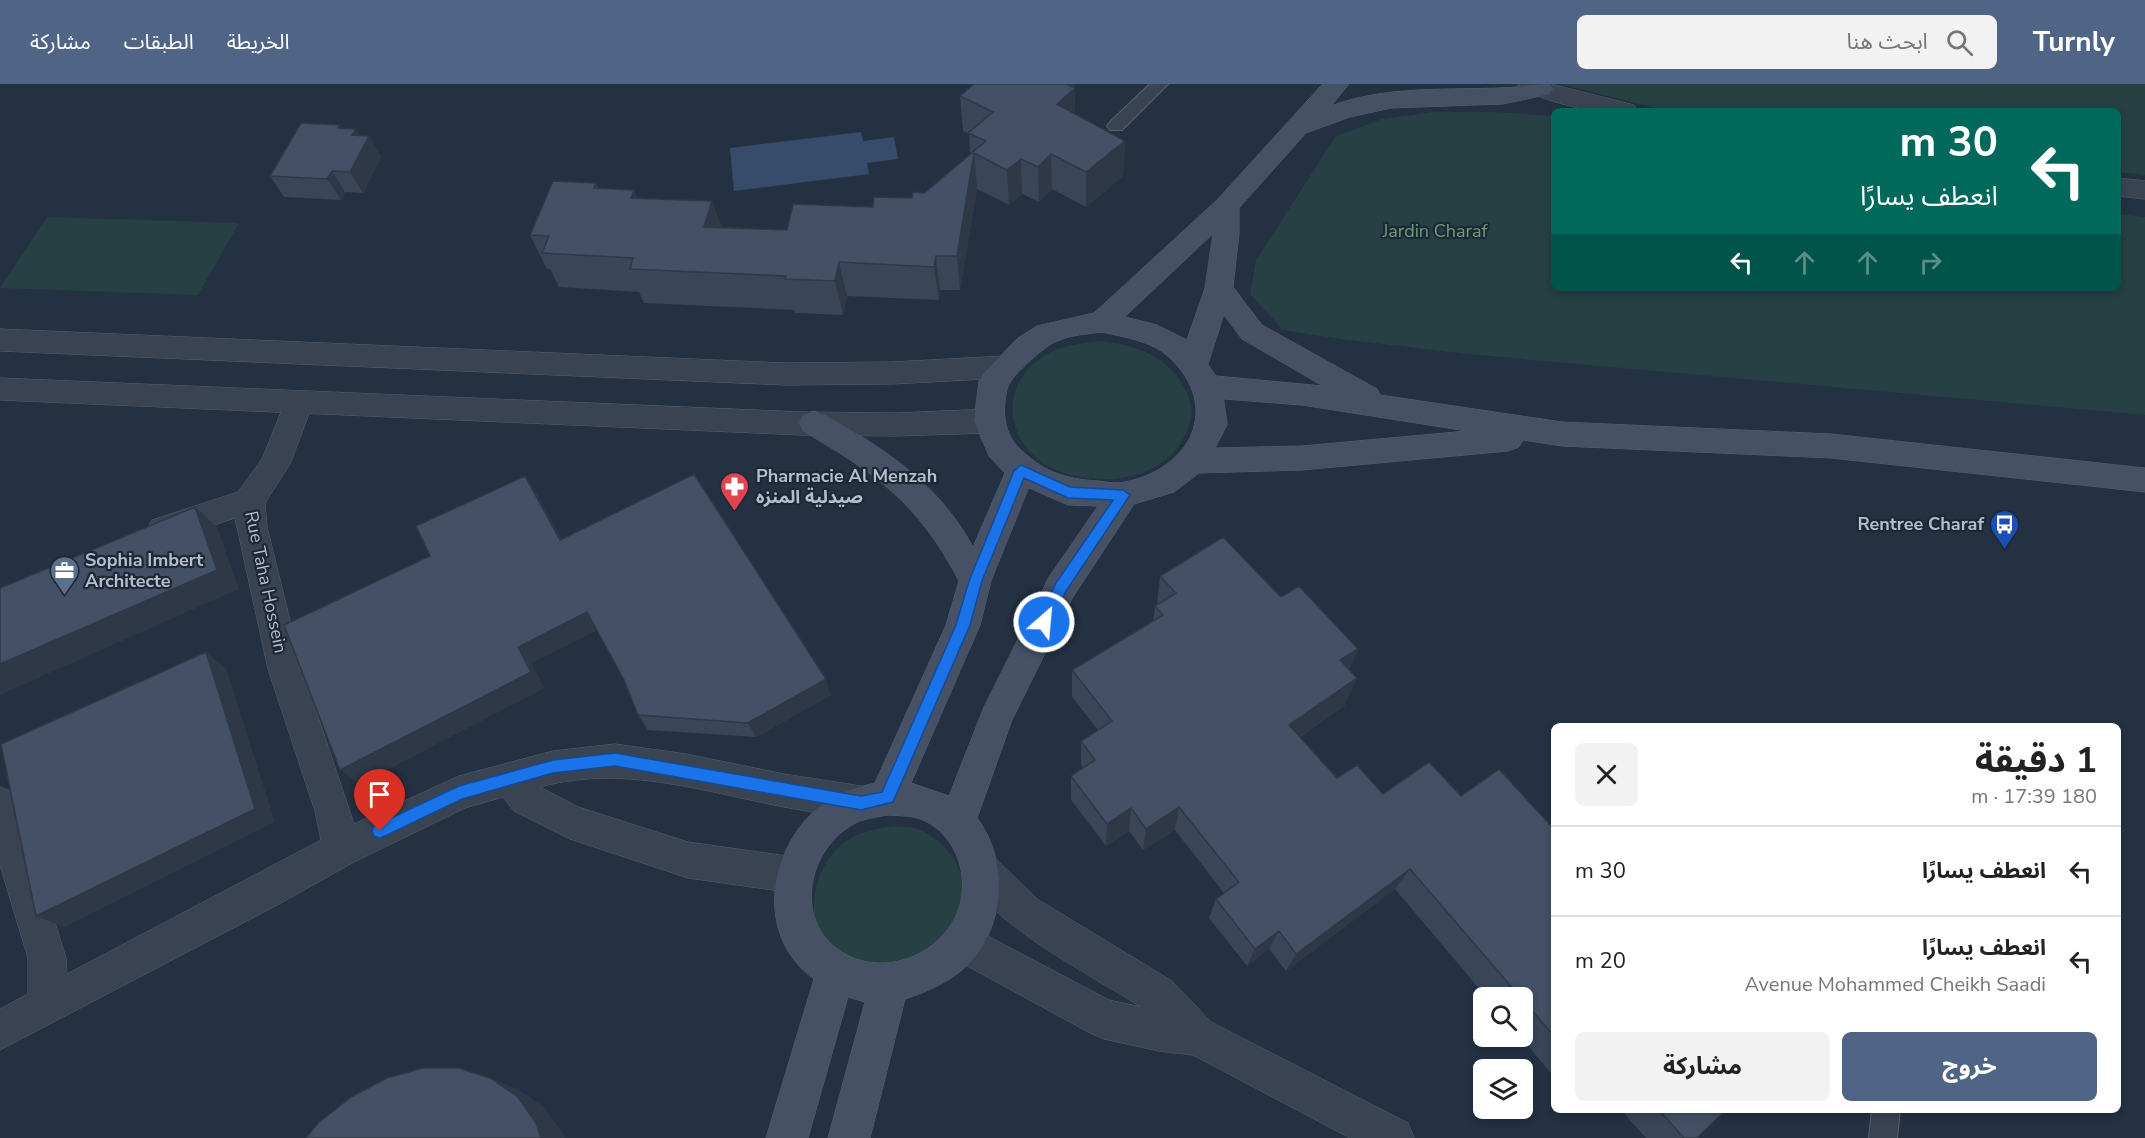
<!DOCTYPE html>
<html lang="ar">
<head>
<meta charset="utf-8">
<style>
	body { margin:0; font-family:"Nunito Sans","Noto Sans Arabic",sans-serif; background:#f2f2f2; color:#222; direction:rtl; height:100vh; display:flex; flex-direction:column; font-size:22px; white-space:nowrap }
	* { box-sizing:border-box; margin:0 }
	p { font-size:20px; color:#767676 }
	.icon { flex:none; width:33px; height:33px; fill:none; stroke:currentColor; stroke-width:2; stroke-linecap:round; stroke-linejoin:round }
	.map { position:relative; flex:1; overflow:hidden; direction:ltr }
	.details { position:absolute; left:1551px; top:639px; width:570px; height:390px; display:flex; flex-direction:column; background:#fff; border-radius:9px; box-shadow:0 3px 9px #0003; direction:rtl }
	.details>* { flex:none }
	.top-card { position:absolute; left:1551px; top:24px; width:570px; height:183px; border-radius:9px; box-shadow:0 3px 9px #0003; direction:rtl; background:#00695c; color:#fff; overflow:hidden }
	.fabs { position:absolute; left:1473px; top:903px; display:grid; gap:12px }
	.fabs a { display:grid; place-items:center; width:60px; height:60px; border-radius:9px; background:#fff; box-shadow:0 3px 9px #0003; font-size:30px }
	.pin { position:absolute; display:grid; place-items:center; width:51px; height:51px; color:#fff; margin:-62px -26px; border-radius:50% 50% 50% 0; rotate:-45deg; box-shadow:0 0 6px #0007 }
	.pin .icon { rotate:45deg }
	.me { position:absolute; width:66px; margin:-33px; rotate:27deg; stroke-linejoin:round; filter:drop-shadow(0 0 4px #0008) }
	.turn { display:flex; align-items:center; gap:21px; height:126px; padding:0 24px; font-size:27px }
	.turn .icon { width:78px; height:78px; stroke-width:2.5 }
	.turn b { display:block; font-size:42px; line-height:51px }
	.lanes { display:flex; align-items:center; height:57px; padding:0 24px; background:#0003; justify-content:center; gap:30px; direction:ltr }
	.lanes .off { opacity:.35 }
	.round { display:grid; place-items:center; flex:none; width:63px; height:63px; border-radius:9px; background:#f2f2f2 }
	.overview { display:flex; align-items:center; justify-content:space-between; height:102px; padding:0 24px }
	h1 { font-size:36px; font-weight:700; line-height:45px }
	.primary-button { display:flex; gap:12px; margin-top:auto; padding:12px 24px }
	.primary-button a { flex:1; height:69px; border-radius:9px; background:#506485; color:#fff; font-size:24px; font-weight:700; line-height:69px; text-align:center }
	.primary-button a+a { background:#f2f2f2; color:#222 }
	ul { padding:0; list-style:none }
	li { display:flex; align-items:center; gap:18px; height:90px; padding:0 24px; border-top:2px solid #e0e0e0 }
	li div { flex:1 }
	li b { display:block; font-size:22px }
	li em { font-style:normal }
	header { display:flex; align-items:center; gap:36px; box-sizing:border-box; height:84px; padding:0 30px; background:#506485; color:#fff }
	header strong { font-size:28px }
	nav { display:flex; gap:33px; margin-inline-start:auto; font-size:21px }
	.search { width:420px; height:54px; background:#f2f2f2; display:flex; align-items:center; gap:15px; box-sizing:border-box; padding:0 21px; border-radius:9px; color:#767676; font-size:22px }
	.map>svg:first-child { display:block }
	.green { fill:#264043 }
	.water { fill:#374b6b }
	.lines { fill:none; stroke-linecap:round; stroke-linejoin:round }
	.service-casing { stroke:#57616f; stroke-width:2 }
	.minor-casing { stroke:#57616f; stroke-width:1 }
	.tertiary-casing { stroke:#57616f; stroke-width:1 }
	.secondary-casing { stroke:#57616f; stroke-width:1 }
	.service { fill:#394352; fill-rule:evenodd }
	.minor { fill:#394352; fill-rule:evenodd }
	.tertiary { fill:#394352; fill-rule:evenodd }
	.secondary { fill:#465165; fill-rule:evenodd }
	.wall { fill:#3a4557 }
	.shaded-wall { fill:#2f3847 }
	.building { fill:#435065; stroke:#2f3847; stroke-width:1.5 }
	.route { fill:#1a73e8; stroke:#114b97; stroke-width:1.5 }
	.labels { text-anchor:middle; stroke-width:4.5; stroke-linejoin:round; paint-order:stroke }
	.park-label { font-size:18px; fill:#6b9f78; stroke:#1d2837 }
	.poi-label { font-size:18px; font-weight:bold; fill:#b6becc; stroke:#1d2837; text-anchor:start }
	.street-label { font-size:18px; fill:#b6becc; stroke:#1d2837 }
</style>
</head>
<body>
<header>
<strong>Turnly</strong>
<div class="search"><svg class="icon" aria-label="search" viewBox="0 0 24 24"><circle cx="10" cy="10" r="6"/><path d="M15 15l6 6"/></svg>ابحث هنا</div>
<nav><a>الخريطة</a><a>الطبقات</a><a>مشاركة</a></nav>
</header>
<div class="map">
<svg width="2145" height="1054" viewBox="0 0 2145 1054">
	<rect width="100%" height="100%" fill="#243142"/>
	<path class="green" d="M 1560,0 L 2145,0 L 2145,91 L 2118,88 L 2118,27 L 1667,27 Z
		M 1434,28 L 1497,28 L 1554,32 L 1554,204 L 2118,204 L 2118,130 L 2145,133 L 2145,331 L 1467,270 L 1341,255 L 1283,246 L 1250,210 L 1256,176 L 1336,52 L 1382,35 Z
		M 47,133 L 239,139 L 198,211 L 0,204 Z
		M 1099,257 C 1139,261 1174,274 1189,314 C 1197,333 1186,354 1174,368 C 1157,386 1132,395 1108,395 C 1085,395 1058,391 1039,376 C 999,344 1005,291 1051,268 C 1066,261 1083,259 1099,257 Z
		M 895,742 C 902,743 911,742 918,745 C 950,758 972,793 962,828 C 959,839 926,871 917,882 L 850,881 C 841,872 824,860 819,848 C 805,814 821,769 855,752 C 868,746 880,744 895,742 Z"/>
	<path class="water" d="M 861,48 L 863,57 L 894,53 L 898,75 L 867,79 L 869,90 L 734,107 L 730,64 Z"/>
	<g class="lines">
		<defs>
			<path id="service" d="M 1150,0 L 1168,0 L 1122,46 L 1110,46 L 1107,42 L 1110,38 Z
				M 1872,1026 L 1900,1026 L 1897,1054 L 1869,1054 Z"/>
			<path id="minor" d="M 1517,0 L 1551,0 L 1634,21 L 1637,27 C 1624,27 1609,29 1595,27 C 1579,25 1525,12 1517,0 Z
				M 2118,94 L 2145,97 L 2145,115 L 2118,112 Z
				M 298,308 L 308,311 L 313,319 L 290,380 L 265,419 L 267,443 L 302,585 L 354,740 L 459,692 L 553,667 L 615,660 L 686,670 L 784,690 L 861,702 L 874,707 L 879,719 L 874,731 C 870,732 865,736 861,736 C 847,737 821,730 807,727 C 718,713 630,678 540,703 L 578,723 L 688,758 L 794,773 L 807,778 L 813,791 L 807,804 L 794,809 L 688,794 L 570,755 L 514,727 L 503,713 L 465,724 L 354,778 L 281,819 L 0,966 L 0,925 L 28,910 L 28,874 L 0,781 L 0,703 L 13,708 L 18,720 L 66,874 L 67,890 L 321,756 L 315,727 L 268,585 L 235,434 L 163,458 L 152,454 L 147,445 L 152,436 L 238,408 L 262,375 L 288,311 Z
				M 982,769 L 995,774 L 1037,815 L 1172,897 L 1211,938 L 1408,1039 L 1414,1054 L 1350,1054 L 1193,971 L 1159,967 L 1104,955 L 1090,949 L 949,872 L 944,858 L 949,844 L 963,839 L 1109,916 L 1141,923 C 1094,893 985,837 963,787 L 969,774 Z"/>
			<path id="tertiary" d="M 0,245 L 785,279 L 892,278 L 1005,272 L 1015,275 L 1019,283 L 1015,291 L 1005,294 L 892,300 L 785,301 L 0,267 Z
				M 0,294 L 802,328 L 896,329 L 989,325 L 1000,329 L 1004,337 L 1000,345 L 989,349 L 896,352 L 802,351 L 0,316 Z"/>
			<path id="secondary" d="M 1323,0 L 1349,0 L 1331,22 C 1384,2 1444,6 1500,4 C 1516,4 1533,0 1550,0 L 1553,5 L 1550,10 L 1503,20 L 1391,24 L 1350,33 L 1306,49 L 1239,124 L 1239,150 L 1233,203 L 1262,241 L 1377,305 L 1380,311 L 1562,338 L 1831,350 L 2145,384 L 2145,408 L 1831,374 L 1562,362 L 1523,356 L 1519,363 L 1508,367 L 1302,386 L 1199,389 L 1174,408 L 1134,420 L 1073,513 L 1012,636 L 977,734 C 1007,774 1006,833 975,873 C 958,894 930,907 905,915 L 870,1054 L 828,1054 L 865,918 L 848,913 L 808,1054 L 766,1054 L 814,895 C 753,851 768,761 824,719 C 838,709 858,703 875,699 L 946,541 L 959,497 C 919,420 877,390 803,347 L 799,339 L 803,331 L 814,327 L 825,331 C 885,365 939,400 973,463 L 1005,389 L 989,372 L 974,337 L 979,297 L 984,289 L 1018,254 L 1037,242 L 1094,229 L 1217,116 ZM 1213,150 L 1205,204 L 1187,256 L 1157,241 L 1125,233 ZM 1224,231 L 1242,255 L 1323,302 L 1216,292 L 1208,281 ZM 1102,248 C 1124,253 1152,257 1169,273 C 1223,324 1190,385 1125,398 C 1116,400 1106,398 1098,397 C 1064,395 1041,387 1017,362 C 1003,347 1002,322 1008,302 C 1012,291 1046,261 1057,257 C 1071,251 1087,250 1102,248 ZM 1224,315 L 1302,321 L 1467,347 L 1302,362 L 1215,364 L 1227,341 ZM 1029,404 L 1068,421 L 1098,422 L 1049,493 L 984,623 L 949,712 L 911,699 L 980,541 L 991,497 ZM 887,731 C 898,732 912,731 923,736 C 963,754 975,810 948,845 C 922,880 871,891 836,864 C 792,830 811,758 860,737 C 869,734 878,733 887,731 Z"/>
		</defs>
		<use href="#service" class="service-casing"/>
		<use href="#minor" class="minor-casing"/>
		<use href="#tertiary" class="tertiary-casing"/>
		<use href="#secondary" class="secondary-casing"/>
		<use href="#service" class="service"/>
		<use href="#minor" class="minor"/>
		<use href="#tertiary" class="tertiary"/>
		<use href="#secondary" class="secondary"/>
	</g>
	<path class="wall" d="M 960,12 L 1075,30 L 1125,57 L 1123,92 L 1086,123 L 1052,105 L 1039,118 L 1022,110 L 1009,121 L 977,105 L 960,206 L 940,206 L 939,216 L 847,212 L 843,231 L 795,229 L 794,226 L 644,219 L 639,208 L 559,203 L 550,185 L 547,185 L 530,151 L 596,99 L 598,104 L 634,106 L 637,114 L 712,117 L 721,143 L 787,146 L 873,123 L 912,114 L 924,109 L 970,70 L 969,50 L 963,47 Z
		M 342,44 L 356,45 L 360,52 L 369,52 L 381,73 L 363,109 L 345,108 L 341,116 L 284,113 L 270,92 Z
		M 525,392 L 537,411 L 561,455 L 831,611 L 756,653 L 648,646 L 638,631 L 624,596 L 597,546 L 531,579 L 544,604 L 359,700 L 430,472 Z
		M 1160,492 L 1281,513 L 1358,565 L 1349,586 L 1345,621 L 1300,653 L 1337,694 L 1383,710 L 1461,712 L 1554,745 L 1554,993 L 1520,952 L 1522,952 L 1522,914 L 1487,914 L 1395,805 L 1286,887 L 1269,865 L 1247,882 L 1209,834 L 1216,815 L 1224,809 L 1175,746 L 1143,766 L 1129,747 L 1106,762 L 1071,716 L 1071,692 L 1083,684 L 1081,681 L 1081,657 L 1098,646 L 1072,613 L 1072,586 L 1153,537 L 1155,522 L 1157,521 Z
		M 1621,1026 L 1726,1026 L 1697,1054 L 1646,1054 Z"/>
	<path class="shaded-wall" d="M 1069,0 L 1075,0 L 1075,40 L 1057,20 Z
		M 356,45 L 365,60 L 369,52 L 381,73 L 363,109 L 350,88 L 352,51 Z
		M 1125,57 L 1123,92 L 1086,123 L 1086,88 Z
		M 974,69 L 977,105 L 960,206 L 957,172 Z
		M 1051,70 L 1052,105 L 1039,118 L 1038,83 Z
		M 1021,75 L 1022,110 L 1009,121 L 1007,86 Z
		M 332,87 L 345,108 L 341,116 L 327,95 Z
		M 634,106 L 647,140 L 631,114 Z
		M 712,117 L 723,151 L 704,143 Z
		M 936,172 L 940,206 L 939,216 L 934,183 Z
		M 839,178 L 847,212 L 843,231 L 835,197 Z
		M 525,392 L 537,411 L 571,473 L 560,456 Z
		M 195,423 L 217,443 L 239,505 L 0,611 L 0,580 Z
		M 587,528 L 598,545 L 531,579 L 544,604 L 359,700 L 340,686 L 518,563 Z
		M 1358,565 L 1346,592 L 1340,576 Z
		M 206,568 L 226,584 L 275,738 L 64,843 L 36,832 Z
		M 1357,594 L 1345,621 L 1280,666 L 1289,641 Z
		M 826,595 L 831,611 L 756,653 L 748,639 Z
		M 1179,723 L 1175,746 L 1143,766 L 1146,745 Z
		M 1131,724 L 1129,747 L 1106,762 L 1107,740 Z
		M 1410,785 L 1395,805 L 1286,887 L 1296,870 Z
		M 1279,847 L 1269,865 L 1247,882 L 1255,865 Z
		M 490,994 L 519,1006 L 545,1024 L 563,1050 L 565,1054 L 541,1054 Z"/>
	<path class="building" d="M 974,0 L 1069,0 L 1068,1 L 1075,4 L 1057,20 L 1125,57 L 1086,88 L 1051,70 L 1038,83 L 1021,75 L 1007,86 L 974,69 L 957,172 L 936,172 L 934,183 L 839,178 L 835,197 L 785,195 L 786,192 L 630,185 L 633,174 L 542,169 L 549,152 L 530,151 L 553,97 L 596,99 L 594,104 L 634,106 L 631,114 L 712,117 L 704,143 L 787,146 L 793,120 L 873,123 L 874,113 L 912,114 L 913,108 L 924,109 L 986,57 L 968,49 L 993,28 L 960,12 Z
		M 301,39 L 340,41 L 338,44 L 356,45 L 352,51 L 369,52 L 350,88 L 332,87 L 327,95 L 270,92 Z
		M 694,390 L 826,595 L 748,639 L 638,631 L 624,596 L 587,528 L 518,563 L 531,588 L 340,686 L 284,541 L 430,472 L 416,442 L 525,392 L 560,456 Z
		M 195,423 L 217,486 L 0,580 L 0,504 Z
		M 1223,453 L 1281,513 L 1299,502 L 1358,565 L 1340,576 L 1357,594 L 1289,641 L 1337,694 L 1357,681 L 1383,710 L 1429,678 L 1461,712 L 1499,685 L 1554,745 L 1554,952 L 1522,915 L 1522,914 L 1521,914 L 1410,785 L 1296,870 L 1279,847 L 1255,865 L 1216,815 L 1239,798 L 1179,723 L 1146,745 L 1131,724 L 1107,740 L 1071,692 L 1095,676 L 1081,657 L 1112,637 L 1072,586 L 1163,531 L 1155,522 L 1176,509 L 1160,492 Z
		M 206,568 L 255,725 L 36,832 L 1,660 Z
		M 423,984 L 459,984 L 490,994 L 517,1012 L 536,1039 L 541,1054 L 306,1054 L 318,1039 L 351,1013 L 387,994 Z
		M 1659,1026 L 1726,1026 L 1697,1054 L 1684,1054 Z"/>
	<path class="route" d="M 1021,381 L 1070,403 L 1123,406 L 1130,411 L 1066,507 L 1049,542 L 1039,542 L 1037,538 L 1056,499 L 1113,416 L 1068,414 L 1024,394 L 982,497 L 970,541 L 893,718 L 861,726 L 615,682 L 553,689 L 462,715 L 385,752 L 380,754 L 374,752 L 372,747 L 374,742 L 459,702 L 553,676 L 615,669 L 861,712 L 882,708 L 956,541 L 969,497 L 1014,387 Z"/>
	<defs>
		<symbol id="pharmacy-pin" viewBox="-11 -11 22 30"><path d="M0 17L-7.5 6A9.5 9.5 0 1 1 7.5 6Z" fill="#e0444e" stroke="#1d2837"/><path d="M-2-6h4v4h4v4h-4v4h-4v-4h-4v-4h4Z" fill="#fff"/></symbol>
		<symbol id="bus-pin" viewBox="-11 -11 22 30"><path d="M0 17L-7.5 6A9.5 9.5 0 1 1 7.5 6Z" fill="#1a4fb4" stroke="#1d2837"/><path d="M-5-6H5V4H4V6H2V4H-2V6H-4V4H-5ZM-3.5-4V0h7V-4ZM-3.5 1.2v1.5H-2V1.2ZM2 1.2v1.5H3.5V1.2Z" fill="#fff"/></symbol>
		<symbol id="office-pin" viewBox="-11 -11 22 30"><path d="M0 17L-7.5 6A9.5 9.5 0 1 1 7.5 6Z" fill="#5c6f8a" stroke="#1d2837"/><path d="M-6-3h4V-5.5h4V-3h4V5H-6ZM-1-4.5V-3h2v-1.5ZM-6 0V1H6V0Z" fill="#fff"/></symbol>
	</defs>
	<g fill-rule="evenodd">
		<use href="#pharmacy-pin" x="718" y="386" width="33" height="45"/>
		<use href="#bus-pin" x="1988" y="424" width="33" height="45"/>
		<use href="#office-pin" x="48" y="470" width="33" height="45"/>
	</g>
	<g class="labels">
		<g class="park-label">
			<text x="1435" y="153">Jardin Charaf</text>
		</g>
		<g class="poi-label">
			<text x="756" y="398">Pharmacie Al Menzah<tspan x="756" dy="21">صيدلية المنزه</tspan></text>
			<text x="1984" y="446" text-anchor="end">Rentree Charaf</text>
			<text x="85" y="482">Sophia Imbert<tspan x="85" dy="21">Architecte</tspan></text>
		</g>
		<g class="street-label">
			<text transform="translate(266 498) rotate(78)" y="6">Rue Taha Hossein</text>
		</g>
	</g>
</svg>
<div class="fabs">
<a><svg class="icon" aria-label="search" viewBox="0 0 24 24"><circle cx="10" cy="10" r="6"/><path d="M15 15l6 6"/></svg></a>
<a><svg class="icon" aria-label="layers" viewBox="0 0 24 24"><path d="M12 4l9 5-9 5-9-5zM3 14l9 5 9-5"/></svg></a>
</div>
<div class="pin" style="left:380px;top:747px;background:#d93025"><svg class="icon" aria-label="arrive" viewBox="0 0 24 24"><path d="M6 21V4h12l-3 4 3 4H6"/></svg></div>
<svg class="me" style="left:1044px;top:538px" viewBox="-20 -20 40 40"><circle r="17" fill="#1a73e8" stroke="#fff" stroke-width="3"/><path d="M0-11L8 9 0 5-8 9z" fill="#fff"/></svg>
<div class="top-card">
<div class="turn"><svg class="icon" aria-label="left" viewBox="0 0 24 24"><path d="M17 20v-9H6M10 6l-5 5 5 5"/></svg><div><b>30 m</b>انعطف يسارًا</div></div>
<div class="lanes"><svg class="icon" aria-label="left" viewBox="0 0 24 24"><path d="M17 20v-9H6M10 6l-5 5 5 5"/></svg><svg class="icon off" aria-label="ahead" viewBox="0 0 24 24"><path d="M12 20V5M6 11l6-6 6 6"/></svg><svg class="icon off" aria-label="ahead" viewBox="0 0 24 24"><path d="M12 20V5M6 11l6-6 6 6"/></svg><svg class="icon off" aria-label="right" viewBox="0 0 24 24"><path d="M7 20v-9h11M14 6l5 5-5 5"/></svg></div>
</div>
<section class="details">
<div class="overview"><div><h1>1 دقيقة</h1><p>180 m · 17:39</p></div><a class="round"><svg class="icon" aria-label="close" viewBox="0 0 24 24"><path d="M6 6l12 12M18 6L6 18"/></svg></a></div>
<ul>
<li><svg class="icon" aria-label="left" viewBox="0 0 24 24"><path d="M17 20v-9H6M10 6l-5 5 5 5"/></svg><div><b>انعطف يسارًا</b></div><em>30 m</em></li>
<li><svg class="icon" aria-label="left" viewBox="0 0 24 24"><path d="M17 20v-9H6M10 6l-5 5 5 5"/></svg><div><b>انعطف يسارًا</b><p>Avenue Mohammed Cheikh Saadi</p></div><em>20 m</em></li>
</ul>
<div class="primary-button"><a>خروج</a><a>مشاركة</a></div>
</section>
</div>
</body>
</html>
